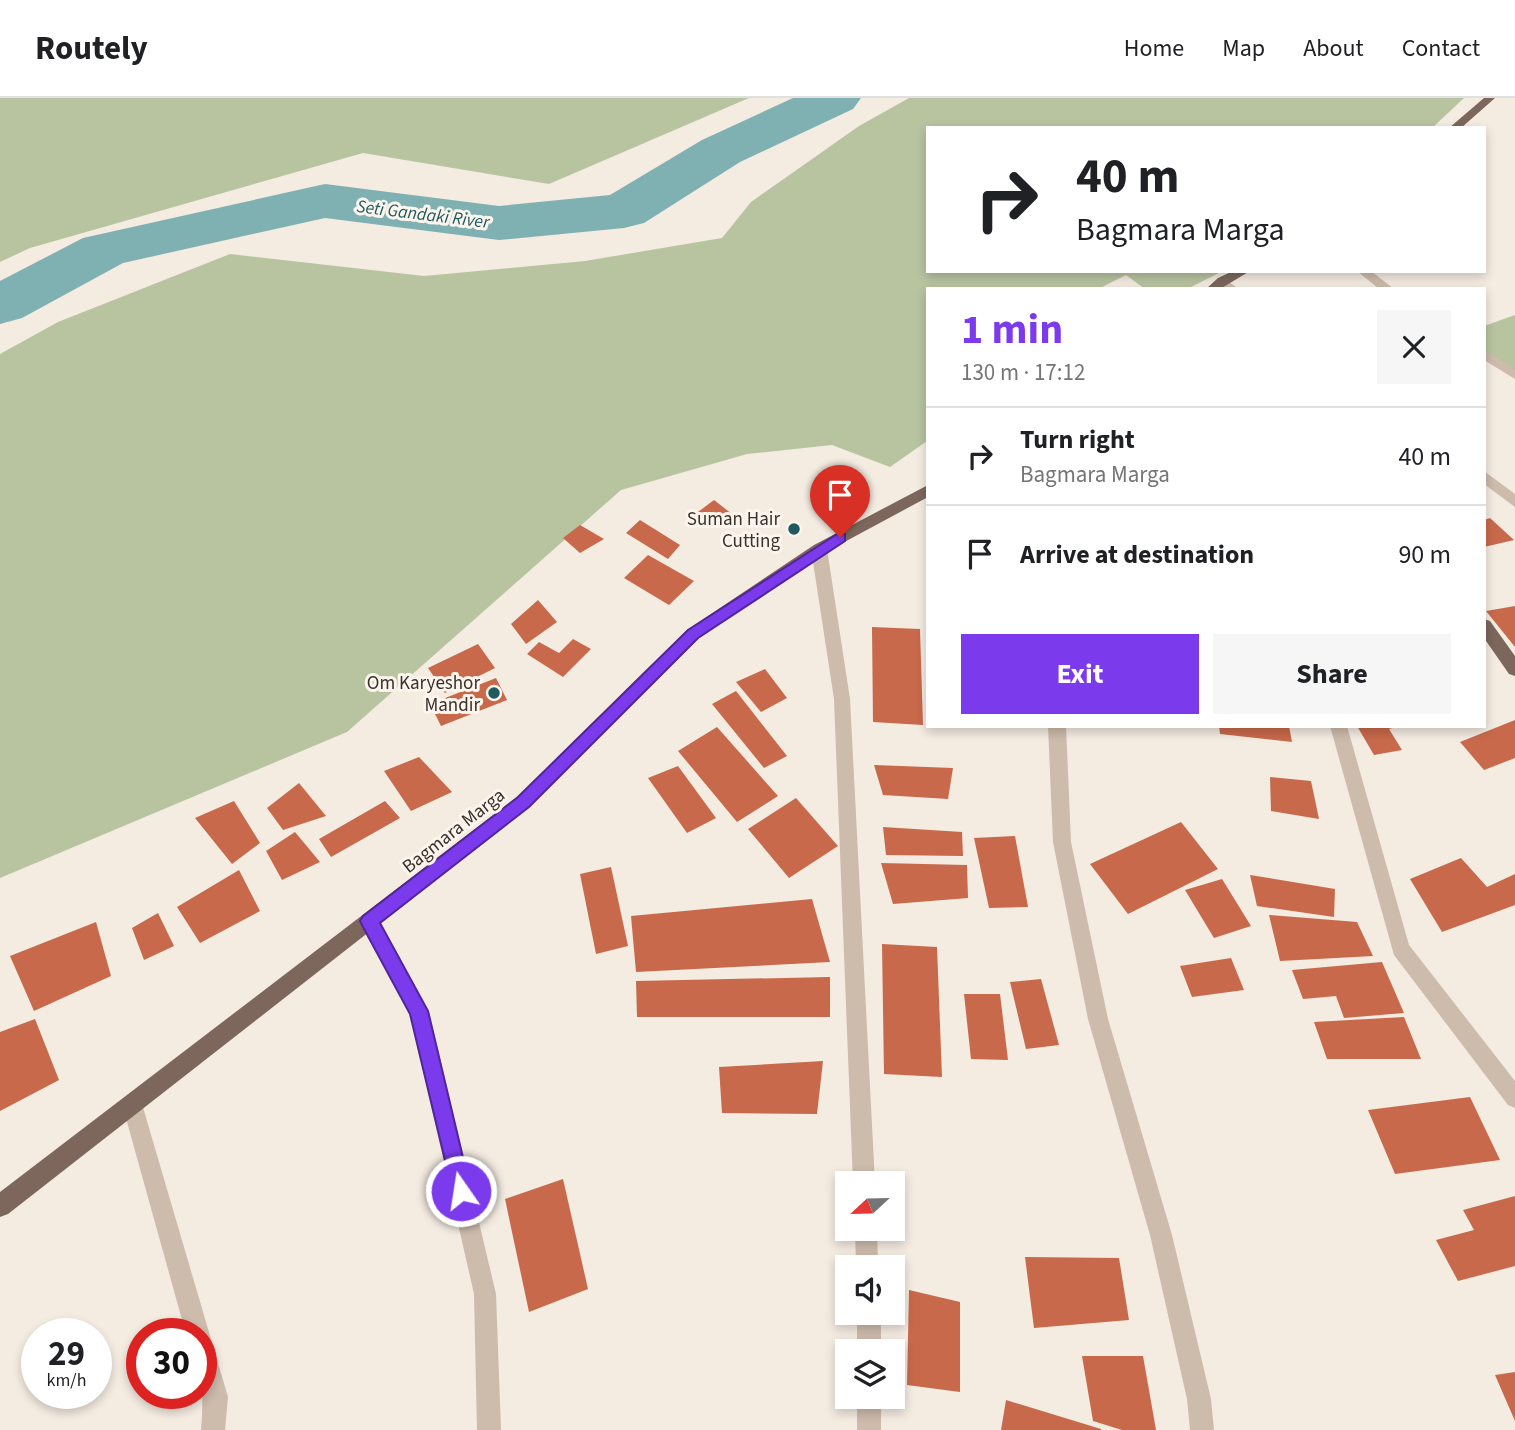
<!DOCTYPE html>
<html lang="en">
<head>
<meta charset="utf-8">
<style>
	body { margin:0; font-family:"Source Sans 3",sans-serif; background:#f6f6f6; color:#202124; height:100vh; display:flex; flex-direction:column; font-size:26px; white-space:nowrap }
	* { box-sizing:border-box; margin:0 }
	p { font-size:23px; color:#757577 }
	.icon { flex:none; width:38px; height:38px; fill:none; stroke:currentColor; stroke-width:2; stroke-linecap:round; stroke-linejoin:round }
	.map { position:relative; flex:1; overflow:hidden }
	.drawer { position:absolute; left:926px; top:189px; width:560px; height:441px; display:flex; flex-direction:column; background:#fff; border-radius:0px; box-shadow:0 4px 10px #0003 }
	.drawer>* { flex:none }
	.banner { position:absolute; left:926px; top:28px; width:560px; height:147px; border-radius:0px; box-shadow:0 4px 10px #0003; background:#fff; color:#202124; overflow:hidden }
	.needle { width:46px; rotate:248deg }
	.fabs { position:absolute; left:835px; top:1073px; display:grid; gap:14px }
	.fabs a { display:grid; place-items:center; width:70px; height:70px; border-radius:0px; background:#fff; box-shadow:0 4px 10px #0003; font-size:35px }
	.speed { position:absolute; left:21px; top:1220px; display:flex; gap:14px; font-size:35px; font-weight:700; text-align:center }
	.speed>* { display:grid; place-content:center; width:91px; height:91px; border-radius:50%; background:#fff; box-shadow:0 4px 10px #0003; line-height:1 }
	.speed small { font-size:18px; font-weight:400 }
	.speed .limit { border:10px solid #d22; background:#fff; color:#111 }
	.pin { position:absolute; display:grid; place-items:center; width:60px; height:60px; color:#fff; margin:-72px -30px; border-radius:50% 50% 50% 0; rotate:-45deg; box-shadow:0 0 7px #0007 }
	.pin .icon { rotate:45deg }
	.me { position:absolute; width:77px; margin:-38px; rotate:347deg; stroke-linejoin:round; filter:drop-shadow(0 0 5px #0008) }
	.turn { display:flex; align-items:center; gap:24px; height:147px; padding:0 35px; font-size:32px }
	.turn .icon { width:91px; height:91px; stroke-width:2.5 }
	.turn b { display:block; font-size:49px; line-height:60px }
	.round { display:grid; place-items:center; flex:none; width:74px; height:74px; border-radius:0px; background:#f6f6f6 }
	.head { display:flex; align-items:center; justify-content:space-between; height:119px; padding:0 35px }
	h1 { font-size:42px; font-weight:700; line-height:52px; color:#7c3aed }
	.action { display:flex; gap:14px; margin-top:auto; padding:14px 35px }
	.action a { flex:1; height:80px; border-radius:0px; background:#7c3aed; color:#fff; font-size:28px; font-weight:700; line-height:80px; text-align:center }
	.action a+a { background:#f6f6f6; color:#202124 }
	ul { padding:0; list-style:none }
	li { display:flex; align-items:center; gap:21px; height:98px; padding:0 35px; border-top:2px solid #e0e0e0 }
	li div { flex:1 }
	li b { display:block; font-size:26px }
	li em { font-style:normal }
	header { display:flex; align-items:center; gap:42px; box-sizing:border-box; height:98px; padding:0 35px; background:#fff; border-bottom:2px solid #e0e0e0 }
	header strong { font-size:33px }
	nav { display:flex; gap:38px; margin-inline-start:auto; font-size:24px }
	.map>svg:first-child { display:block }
	.green { fill:#b8c4a0 }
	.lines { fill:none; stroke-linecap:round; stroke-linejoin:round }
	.river { fill:#7fb0b2; fill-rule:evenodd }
	.building { fill:#c8694b }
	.minor { fill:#cdbbac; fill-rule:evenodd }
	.major { fill:#7d675c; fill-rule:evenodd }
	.route { fill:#7c3aed; stroke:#51269a; stroke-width:2 }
	.poi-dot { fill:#1f5a5e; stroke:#fbf5ee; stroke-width:2.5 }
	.labels { text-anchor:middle; stroke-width:6; stroke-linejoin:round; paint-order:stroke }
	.far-water-label { font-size:18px; font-style:italic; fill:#1f5a5e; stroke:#fbf5ee }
	.poi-label { font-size:19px; fill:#3b302b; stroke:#fbf5ee; text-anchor:end }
	.street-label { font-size:19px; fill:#3b302b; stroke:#fbf5ee }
</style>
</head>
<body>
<header>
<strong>Routely</strong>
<nav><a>Home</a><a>Map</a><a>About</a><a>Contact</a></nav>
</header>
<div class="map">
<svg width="1515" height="1332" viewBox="0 0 1515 1332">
	<rect width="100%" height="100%" fill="#f4ebe1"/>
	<path class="green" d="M 0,0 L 749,0 L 549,86 L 363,55 L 30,150 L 0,164 Z
		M 909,0 L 1464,0 L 1432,30 L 928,30 L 928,173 L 1223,173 L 1187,191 L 1145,191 L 1126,177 L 1098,191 L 928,191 L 927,343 L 890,369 L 832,347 L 747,356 L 621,392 L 347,634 L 0,780 L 0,256 L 58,224 L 230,156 L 424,178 L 585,163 L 722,140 L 751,104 L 859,28 Z
		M 1515,217 L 1515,272 L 1484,254 L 1484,228 Z"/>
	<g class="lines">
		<path class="river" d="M 793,0 L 861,0 L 853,11 L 740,64 L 644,125 L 624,130 L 499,142 L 325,120 L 123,165 L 22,220 L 0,226 L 0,183 L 83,140 L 325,86 L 499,108 L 610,97 L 702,42 Z"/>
	</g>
	<path class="building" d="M 714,402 L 732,416 L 718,425 L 698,414 Z
		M 1490,420 L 1514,442 L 1484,449 L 1484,422 Z
		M 640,422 L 680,447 L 668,461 L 626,435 Z
		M 580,427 L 604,441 L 580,455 L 563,440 Z
		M 648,457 L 694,483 L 669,507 L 624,480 Z
		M 538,502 L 557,524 L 526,546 L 511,526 Z
		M 1515,508 L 1515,549 L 1486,513 Z
		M 872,529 L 920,531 L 923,627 L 873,624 Z
		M 573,541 L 591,551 L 563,579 L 527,556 L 539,544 L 559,555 Z
		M 478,546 L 495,570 L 445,595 L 428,570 Z
		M 765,571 L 787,600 L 761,614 L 736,584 Z
		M 496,580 L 507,602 L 441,628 L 430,606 Z
		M 736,593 L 787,658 L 764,670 L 712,606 Z
		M 1515,622 L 1515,660 L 1484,672 L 1460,644 Z
		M 1219,628 L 1289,628 L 1292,644 L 1220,636 Z
		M 1357,628 L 1399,628 L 1389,631 L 1402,652 L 1374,657 Z
		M 717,629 L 778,698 L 737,724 L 678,653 Z
		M 419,659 L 452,694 L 411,713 L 384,673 Z
		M 874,667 L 953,670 L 948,701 L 883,697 Z
		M 678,668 L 716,720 L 687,735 L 648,680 Z
		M 1270,679 L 1311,683 L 1319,721 L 1271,713 Z
		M 299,685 L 326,718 L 283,732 L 267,710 Z
		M 796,700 L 838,748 L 789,780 L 748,731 Z
		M 234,703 L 260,745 L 232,766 L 195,720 Z
		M 385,703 L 400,720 L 331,759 L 319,741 Z
		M 1181,724 L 1218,771 L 1128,816 L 1090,766 Z
		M 883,729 L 962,734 L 963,758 L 886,757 Z
		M 295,734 L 320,764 L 282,782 L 266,753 Z
		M 1015,738 L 1028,809 L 989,810 L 974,740 Z
		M 1461,760 L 1487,789 L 1515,776 L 1515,807 L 1442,834 L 1410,781 Z
		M 881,765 L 967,767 L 968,800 L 893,806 Z
		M 611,769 L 628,848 L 596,856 L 580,776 Z
		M 239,772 L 260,813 L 200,845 L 177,809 Z
		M 1250,777 L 1335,791 L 1334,819 L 1257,808 Z
		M 1222,781 L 1251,828 L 1214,840 L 1185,792 Z
		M 812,801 L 830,864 L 636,874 L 631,818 Z
		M 158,815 L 174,848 L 144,862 L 132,830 Z
		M 1269,817 L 1357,824 L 1373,858 L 1280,863 Z
		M 96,824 L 111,878 L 34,913 L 10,858 Z
		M 882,846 L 937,849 L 942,979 L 884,976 Z
		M 1231,860 L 1244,892 L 1192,899 L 1180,868 Z
		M 1382,864 L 1404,915 L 1344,920 L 1336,898 L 1303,901 L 1292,872 Z
		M 830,879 L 830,919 L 637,919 L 636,883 Z
		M 1041,881 L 1059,947 L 1026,951 L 1010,884 Z
		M 964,896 L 1000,896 L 1008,962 L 971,961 Z
		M 1404,919 L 1421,961 L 1327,961 L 1314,924 Z
		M 35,921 L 59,982 L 0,1013 L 0,934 Z
		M 823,963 L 817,1016 L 722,1015 L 719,969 Z
		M 1470,999 L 1500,1062 L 1395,1076 L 1368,1012 Z
		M 563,1081 L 588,1191 L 529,1214 L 505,1101 Z
		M 1515,1098 L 1515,1168 L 1458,1183 L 1436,1142 L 1474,1132 L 1463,1112 Z
		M 1025,1159 L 1119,1160 L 1129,1222 L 1034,1230 Z
		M 909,1192 L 960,1204 L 960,1294 L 907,1287 Z
		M 1082,1258 L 1143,1258 L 1156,1332 L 1122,1332 L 1093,1323 Z
		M 1515,1274 L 1515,1323 L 1495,1277 Z
		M 1006,1302 L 1101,1331 L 1101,1332 L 1001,1332 Z"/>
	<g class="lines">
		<path class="minor" d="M 1357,173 L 1371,173 L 1394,191 L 1379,191 Z
			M 1222,179 L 1239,191 L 1225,191 L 1216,183 Z
			M 1484,252 L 1515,271 L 1515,281 L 1484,262 Z
			M 1484,373 L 1515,396 L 1515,409 L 1484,386 Z
			M 819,445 L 827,451 L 850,601 L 875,1085 L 853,1085 L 834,601 L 811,451 Z
			M 1048,628 L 1066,628 L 1071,744 L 1108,921 L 1172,1137 L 1211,1301 L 1214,1332 L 1190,1332 L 1187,1301 L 1150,1137 L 1088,921 L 1053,744 Z
			M 1330,628 L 1347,628 L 1409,847 L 1515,983 L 1515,1010 L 1508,1007 L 1394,857 Z
			M 369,814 L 376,817 L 429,913 L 496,1196 L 501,1332 L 477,1332 L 474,1196 L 410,915 L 359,823 L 362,817 Z
			M 132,996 L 139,999 L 142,1006 L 228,1299 L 225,1332 L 201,1332 C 204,1300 201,1268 201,1236 L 186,1236 L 122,1006 L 125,999 Z
			M 855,1130 L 877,1130 L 878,1169 L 856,1169 Z
			M 857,1214 L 881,1214 L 881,1253 L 857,1253 Z
			M 857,1298 L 881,1298 L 881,1332 L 857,1332 Z"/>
		<path class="major" d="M 1484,0 L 1495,0 L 1461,30 L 1449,30 Z
			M 1233,173 L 1250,173 L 1220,191 L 1206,191 L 1218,180 Z
			M 928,387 L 928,399 L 824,455 L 699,540 L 529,709 L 8,1116 L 0,1119 L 0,1094 L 517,699 L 687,532 L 814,447 Z
			M 1484,521 L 1490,523 L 1515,558 L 1515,578 L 1509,576 L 1484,540 Z"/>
	</g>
	<path class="route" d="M 840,434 L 845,436 L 845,443 L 698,540 L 529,709 L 380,825 L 428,913 L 471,1093 L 468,1100 L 461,1103 L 454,1100 L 410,916 L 363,829 L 360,823 L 363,818 L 518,699 L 688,532 Z"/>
	<g class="poi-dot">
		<circle cx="794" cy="431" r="7"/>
		<circle cx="494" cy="595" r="7"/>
	</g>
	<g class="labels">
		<g class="far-water-label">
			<text transform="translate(423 116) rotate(7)" y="6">Seti Gandaki River</text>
		</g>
		<g class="poi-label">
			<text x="780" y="427">Suman Hair<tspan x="780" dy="22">Cutting</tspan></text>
			<text x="480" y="591">Om Karyeshor<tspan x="480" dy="22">Mandir</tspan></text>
		</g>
		<g class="street-label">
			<text transform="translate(453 732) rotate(-38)" y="7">Bagmara Marga</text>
		</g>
	</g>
</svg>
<div class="fabs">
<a><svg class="needle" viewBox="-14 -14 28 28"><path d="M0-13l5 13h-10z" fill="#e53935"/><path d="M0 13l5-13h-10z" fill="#757577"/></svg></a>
<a><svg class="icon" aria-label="sound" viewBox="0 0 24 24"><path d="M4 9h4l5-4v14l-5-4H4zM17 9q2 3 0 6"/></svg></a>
<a><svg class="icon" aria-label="layers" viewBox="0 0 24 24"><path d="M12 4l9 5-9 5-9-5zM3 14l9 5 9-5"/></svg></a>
</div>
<div class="speed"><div>29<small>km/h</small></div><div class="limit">30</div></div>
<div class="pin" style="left:840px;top:439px;background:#d93025"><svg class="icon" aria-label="arrive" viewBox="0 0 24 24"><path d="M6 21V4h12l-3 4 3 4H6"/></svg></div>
<svg class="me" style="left:461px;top:1093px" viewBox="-20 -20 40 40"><circle r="17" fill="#7c3aed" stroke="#fff" stroke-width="3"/><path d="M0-11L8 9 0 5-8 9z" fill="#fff"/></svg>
<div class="banner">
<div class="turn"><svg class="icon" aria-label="right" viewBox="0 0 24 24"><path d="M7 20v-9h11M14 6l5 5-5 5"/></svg><div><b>40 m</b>Bagmara Marga</div></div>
</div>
<section class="drawer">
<div class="head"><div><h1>1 min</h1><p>130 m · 17:12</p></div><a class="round"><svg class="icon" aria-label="close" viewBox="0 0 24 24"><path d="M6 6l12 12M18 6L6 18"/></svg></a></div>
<ul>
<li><svg class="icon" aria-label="right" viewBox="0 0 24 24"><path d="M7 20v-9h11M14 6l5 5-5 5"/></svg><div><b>Turn right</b><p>Bagmara Marga</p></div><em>40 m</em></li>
<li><svg class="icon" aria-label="arrive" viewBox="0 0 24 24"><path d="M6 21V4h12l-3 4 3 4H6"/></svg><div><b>Arrive at destination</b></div><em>90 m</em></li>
</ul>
<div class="action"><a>Exit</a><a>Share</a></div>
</section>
</div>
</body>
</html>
